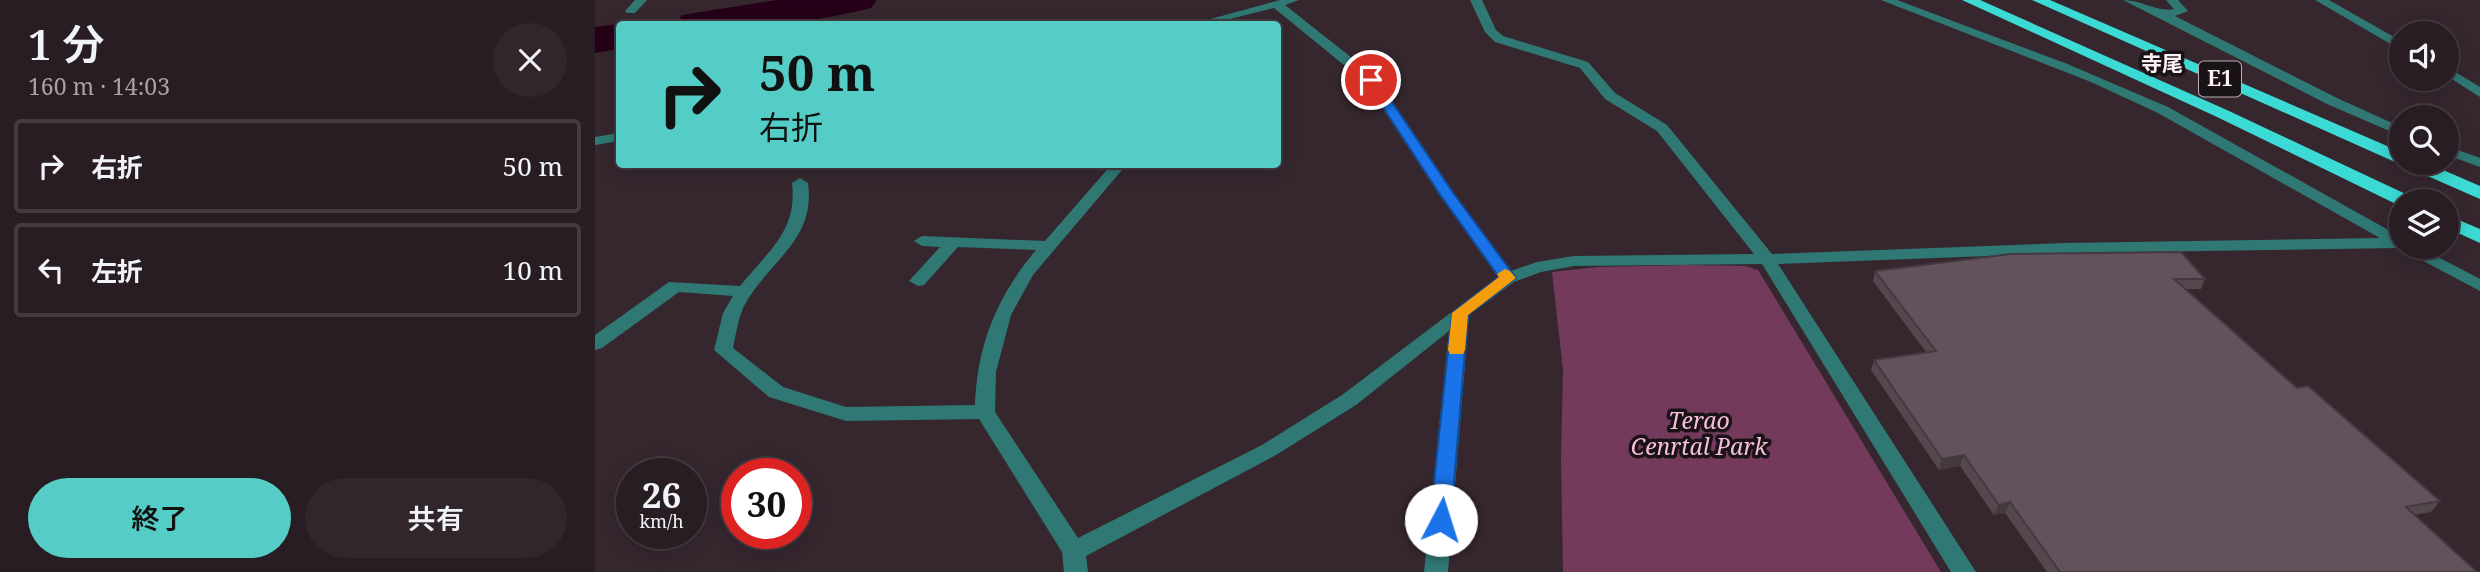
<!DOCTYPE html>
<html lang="ja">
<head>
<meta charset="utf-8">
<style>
	body { margin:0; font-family:"Noto Serif","Noto Sans JP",serif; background:#30262b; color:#f1f3f6; height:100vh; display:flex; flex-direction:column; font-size:26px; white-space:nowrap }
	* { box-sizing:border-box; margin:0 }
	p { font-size:23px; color:#a5a2a6 }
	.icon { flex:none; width:38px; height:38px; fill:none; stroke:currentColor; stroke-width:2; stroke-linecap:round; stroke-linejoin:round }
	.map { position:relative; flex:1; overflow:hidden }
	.side { display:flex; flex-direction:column; background:#281d23; width:595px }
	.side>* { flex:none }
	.guide { position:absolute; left:21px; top:21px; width:665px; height:147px; border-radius:7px; box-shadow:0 4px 18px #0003,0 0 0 2px #443b41; background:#54cdc7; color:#111; overflow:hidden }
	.controls { position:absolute; left:1794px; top:21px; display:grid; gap:14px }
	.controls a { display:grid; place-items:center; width:70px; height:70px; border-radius:50%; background:#281d23; box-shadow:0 4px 18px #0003,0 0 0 2px #443b41; font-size:35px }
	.speed { position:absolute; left:21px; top:458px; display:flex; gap:14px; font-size:35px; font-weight:700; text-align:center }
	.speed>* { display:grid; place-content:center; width:91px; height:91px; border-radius:50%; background:#281d23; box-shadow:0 4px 18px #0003,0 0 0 2px #443b41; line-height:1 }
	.speed small { font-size:18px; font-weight:400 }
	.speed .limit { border:10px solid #d22; background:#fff; color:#111 }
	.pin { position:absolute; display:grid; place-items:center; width:60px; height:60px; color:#fff; margin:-30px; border:4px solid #fff; border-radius:50%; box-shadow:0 2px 7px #0007 }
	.me { position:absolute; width:77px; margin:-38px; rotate:5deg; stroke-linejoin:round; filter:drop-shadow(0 0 5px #0008) }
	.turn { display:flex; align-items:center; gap:24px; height:147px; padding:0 28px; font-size:32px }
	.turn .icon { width:91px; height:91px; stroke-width:2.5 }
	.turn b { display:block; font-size:49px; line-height:60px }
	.round { display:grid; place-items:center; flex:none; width:74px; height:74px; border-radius:37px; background:#30262b }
	.summary { display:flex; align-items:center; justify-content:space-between; height:119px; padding:0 28px }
	h1 { font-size:42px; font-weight:600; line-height:52px }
	.button { display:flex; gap:14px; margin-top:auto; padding:14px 28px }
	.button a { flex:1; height:80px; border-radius:42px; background:#54cdc7; color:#111; font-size:28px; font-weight:600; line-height:80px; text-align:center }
	.button a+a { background:#30262b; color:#f1f3f6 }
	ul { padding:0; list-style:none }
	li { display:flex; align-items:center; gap:21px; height:94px; margin:0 14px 10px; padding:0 14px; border:4px solid #443b41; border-radius:7px }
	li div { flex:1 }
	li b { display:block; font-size:26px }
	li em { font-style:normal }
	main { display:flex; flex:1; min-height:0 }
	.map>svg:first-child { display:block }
	.green { fill:#733a5c }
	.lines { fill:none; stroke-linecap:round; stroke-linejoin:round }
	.river { fill:#250018; fill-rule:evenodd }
	.minor { fill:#2f7874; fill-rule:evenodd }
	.highway { fill:#3bdad4; fill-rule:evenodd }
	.wall { fill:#55474e }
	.shaded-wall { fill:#453940 }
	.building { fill:#63525b; stroke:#453940; stroke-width:2 }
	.route { fill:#1a73e8; stroke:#114b97; stroke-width:2 }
	.slow { fill:#f59e0b }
	.labels { text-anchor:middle; stroke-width:7; stroke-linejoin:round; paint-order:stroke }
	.far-quarter-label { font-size:21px; font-weight:bold; fill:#fcf1f7; stroke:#191216 }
	.shield { fill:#191216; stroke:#b8aeb4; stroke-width:2 }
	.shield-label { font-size:21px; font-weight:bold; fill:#fcf1f7 }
	.park-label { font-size:23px; font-style:italic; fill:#f7bddd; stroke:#191216 }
</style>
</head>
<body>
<main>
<section class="side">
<div class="summary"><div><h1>1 分</h1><p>160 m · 14:03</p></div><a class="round"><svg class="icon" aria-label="close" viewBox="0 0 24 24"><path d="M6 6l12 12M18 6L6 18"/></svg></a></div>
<ul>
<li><svg class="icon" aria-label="right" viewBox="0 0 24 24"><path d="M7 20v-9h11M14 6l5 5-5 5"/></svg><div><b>右折</b></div><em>50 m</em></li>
<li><svg class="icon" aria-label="left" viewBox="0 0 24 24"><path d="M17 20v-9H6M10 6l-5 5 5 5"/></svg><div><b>左折</b></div><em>10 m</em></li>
</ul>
<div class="button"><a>終了</a><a>共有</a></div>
</section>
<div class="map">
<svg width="1885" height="572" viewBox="0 0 1885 572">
	<rect width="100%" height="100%" fill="#36272f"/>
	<path class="green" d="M 1091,265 L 1150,266 L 1163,270 L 1346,572 L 968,572 L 966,459 L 968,370 L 957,272 L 1003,267 Z"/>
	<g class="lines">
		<path class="river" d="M 182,0 L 282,0 L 276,8 C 214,24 144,30 81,24 L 87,15 Z
			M 24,24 L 24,49 L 0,53 L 0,27 Z"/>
		<path class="minor" d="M 40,0 L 52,0 L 40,13 L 32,13 L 30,11 Z
			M 685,0 L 704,0 L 690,5 L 781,77 L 859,193 L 916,271 L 942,262 L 979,256 L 1159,254 L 1062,131 L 1010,99 L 985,68 L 900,42 L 890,32 L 875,0 L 887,0 L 901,30 L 908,36 L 993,62 L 1020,93 L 1072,125 L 1177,254 L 1470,243 L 1785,238 L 1563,113 L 1496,82 L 1286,0 L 1302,0 L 1470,63 L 1573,107 L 1806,237 L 1806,247 L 1824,247 L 1885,279 L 1885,291 L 1804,248 L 1470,253 L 1183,264 L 1381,572 L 1356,572 L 1167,264 L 979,266 L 946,272 L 919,282 L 874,315 L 853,572 L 829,572 L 854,331 L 761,405 L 681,455 L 491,556 L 493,572 L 469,572 L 467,552 L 384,419 L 251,421 L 174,397 L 119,350 L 128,313 L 138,296 L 84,292 L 7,348 L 0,350 L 0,335 L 74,282 L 145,286 C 172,252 203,231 197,183 L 205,178 L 213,183 C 221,241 173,261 149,306 C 143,319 141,334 138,348 L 188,387 L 251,407 L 380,405 C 382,345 402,296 441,250 L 363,247 L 329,285 L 323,286 L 314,281 L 345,247 L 327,246 L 319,241 L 327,236 L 450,241 L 517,164 L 532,164 L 438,275 L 416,315 L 401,372 L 400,412 L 483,538 L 667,445 L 747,395 L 903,277 L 845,196 L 771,83 L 679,8 L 615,24 L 597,24 Z
			M 1528,0 C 1547,0 1564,13 1579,9 L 1571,0 L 1583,0 L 1593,11 L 1580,16 L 1742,98 L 1806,127 L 1806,136 L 1732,104 Z
			M 1720,0 L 1734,0 L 1806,41 L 1806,50 Z
			M 1852,67 L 1885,87 L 1885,97 L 1852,76 Z
			M 24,133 L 24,141 L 0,145 L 0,137 Z
			M 1852,146 L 1885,158 L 1885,167 L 1852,155 Z"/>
		<path class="highway" d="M 1367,0 L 1385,0 L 1634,111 L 1817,197 L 1819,201 L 1806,201 L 1806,206 L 1803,205 L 1622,117 Z
			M 1437,0 L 1455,0 L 1806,152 L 1808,163 L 1800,162 Z
			M 1809,163 L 1832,163 L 1885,186 L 1885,199 L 1812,167 Z
			M 1852,215 L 1885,229 L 1885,243 L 1852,228 Z"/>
	</g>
	<path class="wall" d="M 1280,271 L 1610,279 L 1606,289 L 1590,289 L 1702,388 L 1845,501 L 1836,512 L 1819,515 L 1882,572 L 1452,572 L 1410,513 L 1399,515 L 1365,466 L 1344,470 L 1276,370 L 1279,360 L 1331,352 L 1278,281 Z"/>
	<path class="shaded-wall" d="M 1369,455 L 1365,466 L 1344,470 L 1347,459 Z
		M 1415,502 L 1410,513 L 1399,515 L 1404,505 Z"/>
	<path class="building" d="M 1586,252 L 1610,279 L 1579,279 L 1702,388 L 1713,386 L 1845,501 L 1811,507 L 1882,572 L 1465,572 L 1415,502 L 1404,505 L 1369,455 L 1347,459 L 1279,360 L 1341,351 L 1280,271 L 1416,254 Z"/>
	<path class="route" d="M 776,76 L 780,77 L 859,194 L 921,278 L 873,315 L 856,520 L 853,526 L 846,528 L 838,526 L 835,520 L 857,313 L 904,277 L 846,196 L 770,80 Z"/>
	<path class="slow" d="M 910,269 L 915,271 L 921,278 L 873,315 L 870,350 L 868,354 L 855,354 L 853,350 L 857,313 L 904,277 L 902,274 Z"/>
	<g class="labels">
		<g class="far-quarter-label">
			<text x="1567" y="71">寺尾</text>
		</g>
		<rect class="shield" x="1604" y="61.5" width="42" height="35" rx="5"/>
		<g class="shield-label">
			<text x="1625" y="86">E1</text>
		</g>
		<g class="park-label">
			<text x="1104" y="429">Terao<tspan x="1104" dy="26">Cenrtal Park</tspan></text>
		</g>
	</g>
</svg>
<div class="controls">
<a><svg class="icon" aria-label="sound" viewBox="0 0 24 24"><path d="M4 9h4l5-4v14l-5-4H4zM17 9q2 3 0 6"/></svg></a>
<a><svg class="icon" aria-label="search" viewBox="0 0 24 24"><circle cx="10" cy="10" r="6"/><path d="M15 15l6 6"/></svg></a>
<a><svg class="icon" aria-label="layers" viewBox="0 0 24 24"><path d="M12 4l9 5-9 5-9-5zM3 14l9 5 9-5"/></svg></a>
</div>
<div class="speed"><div>26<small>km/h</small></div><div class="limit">30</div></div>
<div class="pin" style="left:776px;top:80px;background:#d93025"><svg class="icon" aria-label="arrive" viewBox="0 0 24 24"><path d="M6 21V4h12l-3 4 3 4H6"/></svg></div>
<svg class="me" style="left:846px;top:520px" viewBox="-20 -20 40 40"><circle r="19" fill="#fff"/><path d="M0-13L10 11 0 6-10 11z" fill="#1a73e8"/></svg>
<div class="guide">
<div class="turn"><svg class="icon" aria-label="right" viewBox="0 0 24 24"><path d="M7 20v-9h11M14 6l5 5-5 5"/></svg><div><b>50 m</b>右折</div></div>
</div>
</div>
</main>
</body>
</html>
